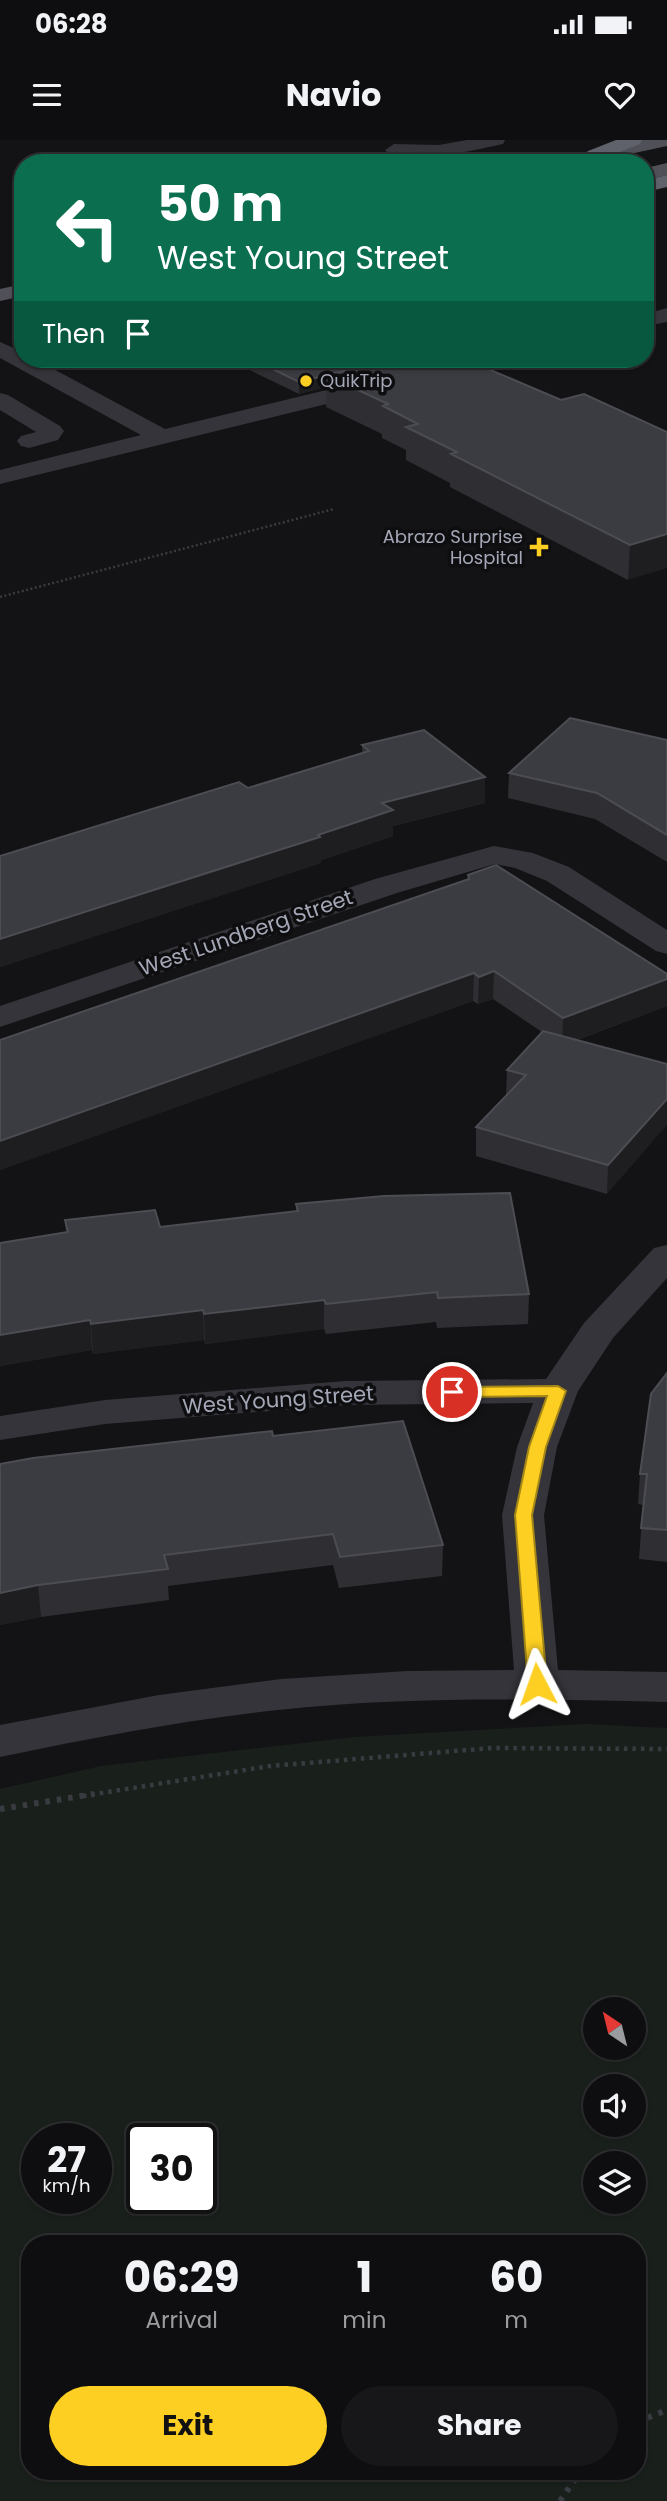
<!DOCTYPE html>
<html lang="en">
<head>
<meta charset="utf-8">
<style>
	body { margin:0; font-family:Poppins,sans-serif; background:#171719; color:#f1f3f6; height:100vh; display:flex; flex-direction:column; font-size:26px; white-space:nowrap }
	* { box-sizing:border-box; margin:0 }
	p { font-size:23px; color:#9b9c9f }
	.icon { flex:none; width:38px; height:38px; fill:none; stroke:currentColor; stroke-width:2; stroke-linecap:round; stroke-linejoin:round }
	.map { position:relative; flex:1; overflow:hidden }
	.drawer { position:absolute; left:21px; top:2095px; width:625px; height:245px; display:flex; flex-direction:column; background:#0e0e10; border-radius:28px; box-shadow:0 2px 5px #0004,0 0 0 2px #2e2e30 }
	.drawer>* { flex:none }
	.guide { position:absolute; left:14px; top:14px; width:640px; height:214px; border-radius:28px; box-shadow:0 2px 5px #0004,0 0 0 2px #2e2e30; background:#0b6e4f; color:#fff; overflow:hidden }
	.needle { width:46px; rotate:325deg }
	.controls { position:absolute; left:583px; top:1857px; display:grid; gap:14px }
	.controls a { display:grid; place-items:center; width:63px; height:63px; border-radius:50%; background:#0e0e10; box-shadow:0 2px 5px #0004,0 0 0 2px #2e2e30; font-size:35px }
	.speed { position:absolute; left:21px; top:1983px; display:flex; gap:14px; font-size:35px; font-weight:700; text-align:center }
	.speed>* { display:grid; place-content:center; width:91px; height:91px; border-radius:50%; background:#0e0e10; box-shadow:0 2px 5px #0004,0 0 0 2px #2e2e30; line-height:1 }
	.speed small { font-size:18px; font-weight:400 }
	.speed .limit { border:4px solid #111; border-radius:10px; background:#fff; color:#111 }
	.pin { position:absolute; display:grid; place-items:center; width:60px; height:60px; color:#fff; margin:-30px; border:4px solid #fff; border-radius:50%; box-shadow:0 2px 7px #0007 }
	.me { position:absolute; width:77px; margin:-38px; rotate:356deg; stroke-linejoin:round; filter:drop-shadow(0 0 5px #0008) }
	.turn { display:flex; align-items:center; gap:24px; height:147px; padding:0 28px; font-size:32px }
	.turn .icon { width:91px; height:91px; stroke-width:2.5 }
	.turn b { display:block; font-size:49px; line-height:60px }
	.then { display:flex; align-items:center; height:66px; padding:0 28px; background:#0003; gap:14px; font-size:26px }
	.eta { display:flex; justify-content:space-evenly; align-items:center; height:119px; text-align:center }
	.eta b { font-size:42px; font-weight:700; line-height:49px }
	.button { display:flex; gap:14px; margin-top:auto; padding:14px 28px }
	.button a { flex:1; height:80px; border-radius:42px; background:#fdcf23; color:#111; font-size:28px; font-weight:700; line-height:80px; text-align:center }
	.button a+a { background:#171719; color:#f1f3f6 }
	.status { display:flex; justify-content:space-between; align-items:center; height:49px; padding:0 35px; background:#0e0e10; direction:ltr }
	.status svg { height:19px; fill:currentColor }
	header { display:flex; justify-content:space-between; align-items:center; height:91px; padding:0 28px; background:#0e0e10; font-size:32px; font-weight:700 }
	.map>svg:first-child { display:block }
	.green { fill:#19201b; fill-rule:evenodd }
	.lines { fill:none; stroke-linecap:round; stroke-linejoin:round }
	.path-far2 { stroke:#3a3b41; stroke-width:2.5; stroke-dasharray:2 2.5; stroke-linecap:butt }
	.path-far1 { stroke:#3a3b41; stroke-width:4.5; stroke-dasharray:3.5 5; stroke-linecap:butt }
	.path { stroke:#3a3b41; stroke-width:6; stroke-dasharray:4.5 7; stroke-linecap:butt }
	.minor { fill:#34343a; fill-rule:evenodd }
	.major { fill:#505059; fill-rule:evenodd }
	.highway { fill:#5f616b; fill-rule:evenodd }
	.wall { fill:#2f2f33 }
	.shaded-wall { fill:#1e1e21 }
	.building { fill:#3b3c41; stroke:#4c4d53; stroke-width:2 }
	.route { fill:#fdcf23; stroke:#a48717; stroke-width:2 }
	.poi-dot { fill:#fdcf23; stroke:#0e0e10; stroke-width:2.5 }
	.labels { text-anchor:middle; stroke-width:7; stroke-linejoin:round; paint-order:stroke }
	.far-poi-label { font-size:18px; fill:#a4a7b6; stroke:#0e0e10; text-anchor:start }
	.street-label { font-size:21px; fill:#a4a7b6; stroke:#0e0e10 }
</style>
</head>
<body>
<div class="status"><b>06:28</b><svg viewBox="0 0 49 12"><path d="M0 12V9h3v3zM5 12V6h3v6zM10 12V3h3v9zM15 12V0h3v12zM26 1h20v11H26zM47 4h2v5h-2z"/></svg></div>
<header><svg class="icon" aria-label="menu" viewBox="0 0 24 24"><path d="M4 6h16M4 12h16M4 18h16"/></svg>Navio<svg class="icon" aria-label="heart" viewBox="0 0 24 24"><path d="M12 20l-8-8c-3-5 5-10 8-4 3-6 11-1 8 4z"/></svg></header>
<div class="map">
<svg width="667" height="2361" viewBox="0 0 667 2361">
	<rect width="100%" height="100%" fill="#131315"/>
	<path class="green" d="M 585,1584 L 667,1588 L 667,2361 L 0,2361 L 0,1649 L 101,1626 L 355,1597 ZM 595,1869 L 634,1869 L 634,1908 L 595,1908 ZM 595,1946 L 634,1946 L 634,1984 L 595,1984 ZM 37,1998 L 96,1998 L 96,2058 L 37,2058 ZM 142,1998 L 201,1998 L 201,2058 L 142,2058 ZM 595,2023 L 634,2023 L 634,2062 L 595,2062 ZM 30,2104 L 637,2104 L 637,2331 L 30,2331 Z"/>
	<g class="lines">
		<path class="path-far2" d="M 521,225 L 547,219
			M 0,457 L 334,369"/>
		<path class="path-far1" d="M 83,1656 L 270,1626 L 492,1608 L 667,1609"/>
		<path class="path" d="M 0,1669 L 94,1654
			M 637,2282 L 667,2270
			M 560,2361 L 581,2331"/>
		<path class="minor" d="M 467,0 L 505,0 L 503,4 C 481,9 399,28 385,10 L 394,4 L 439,5 Z
			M 667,168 L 667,182 L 646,186 L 646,174 Z
			M 0,202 L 23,212 L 23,219 L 35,219 L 165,289 L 455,219 L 493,219 L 490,224 L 0,344 L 0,330 L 141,295 L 0,218 Z
			M 0,253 L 8,255 L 60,286 L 64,291 L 58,300 L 29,308 L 21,306 L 17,301 L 21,296 L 36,292 L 0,270 Z
			M 494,706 L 533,713 L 569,727 L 667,790 L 667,814 L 656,811 L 547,741 L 515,728 L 495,724 L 397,753 L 0,887 L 0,866 L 375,739 Z
			M 667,1105 L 667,1138 L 613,1198 L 578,1251 L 557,1307 L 544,1375 L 558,1530 L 667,1532 L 667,1562 C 538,1559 407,1556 278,1570 C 185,1580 92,1598 0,1617 L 0,1585 L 159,1555 L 281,1539 L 407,1531 L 514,1530 L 502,1375 L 517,1307 L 533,1263 L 346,1265 L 105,1284 L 0,1300 L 0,1276 L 105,1260 L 346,1241 L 546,1239 L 584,1183 L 654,1108 Z"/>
		<path class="major" d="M 641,0 L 667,0 L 667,6 L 588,23 L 552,23 L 554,19 Z
			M 667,23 L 667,35 L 646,40 L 646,28 Z
			M 23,144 L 23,156 L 0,161 L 0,149 Z"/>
		<path class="highway" d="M 616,0 L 642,0 L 640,4 L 602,19 L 588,19 L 585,15 L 588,11 Z
			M 667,35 L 667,47 L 646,52 L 646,40 Z"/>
	</g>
	<path class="wall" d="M 227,219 L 465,219 L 561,260 L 667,292 L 628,440 L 450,347 L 450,343 L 406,320 L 406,310 L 382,298 L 382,294 L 326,267 L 326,247 L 299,254 Z
		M 667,600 L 667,722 L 595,679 L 508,658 L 509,633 Z
		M 362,605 L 485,663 L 393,686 L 393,696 L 321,720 L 321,723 L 0,827 L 0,716 L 248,648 L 362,613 Z
		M 468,735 L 667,866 L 577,900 L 667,924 L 607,1054 L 476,1016 L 476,987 L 506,956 L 507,930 L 542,892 L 493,859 L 478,864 L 473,861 L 0,1030 L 0,900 L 468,740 Z
		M 296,1064 L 529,1154 L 528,1184 L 437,1188 L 436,1182 L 326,1194 L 324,1189 L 205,1204 L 204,1200 L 93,1214 L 92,1210 L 0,1226 L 0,1103 L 66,1092 L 65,1080 L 160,1087 L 296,1071 Z
		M 667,1233 L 667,1422 L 639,1419 L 643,1365 L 638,1364 L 640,1334 Z
		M 273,1296 L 443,1405 L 442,1436 L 339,1448 L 333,1425 L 168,1446 L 169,1460 L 41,1477 L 0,1485 L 0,1324 Z"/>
	<path class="shaded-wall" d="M 326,235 L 326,247 L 299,254 L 299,242 Z
		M 667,394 L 667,428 L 628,440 L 630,405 Z
		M 485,637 L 485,663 L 393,686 L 393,696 L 321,720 L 321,723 L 0,827 L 0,799 L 318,695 L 382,663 Z
		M 494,831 L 493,859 L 478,864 L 479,837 Z
		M 474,833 L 473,861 L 0,1030 L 0,1001 Z
		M 667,839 L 667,866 L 562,905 L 563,878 Z
		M 667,959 L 667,985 L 607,1054 L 608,1025 Z
		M 324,1160 L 324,1189 L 205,1204 L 204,1174 Z
		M 203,1170 L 204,1200 L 93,1214 L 91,1184 Z
		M 90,1180 L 92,1210 L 0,1226 L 0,1195 Z
		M 38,1445 L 41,1477 L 0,1485 L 0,1453 Z"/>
	<path class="building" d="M 252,219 L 393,219 L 299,242 Z
		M 393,219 L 465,219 L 561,260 L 584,254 L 667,292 L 667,394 L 630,405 L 451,314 L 457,312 L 406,287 L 418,284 L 383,266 L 388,264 L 326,235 Z
		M 570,578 L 667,600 L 667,695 L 597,653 L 509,633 Z
		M 424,590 L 485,637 L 382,663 L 393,670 L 318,695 L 320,697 L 0,799 L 0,716 L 239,642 L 248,648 L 369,611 L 362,605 Z
		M 496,725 L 667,834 L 667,839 L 563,878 L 494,831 L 479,837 L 474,833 L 0,1001 L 0,900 L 469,739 L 468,735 Z
		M 543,891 L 667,924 L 667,959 L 608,1025 L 476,987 L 526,935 L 507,930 Z
		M 510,1053 L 529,1154 L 438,1158 L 437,1152 L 326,1164 L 324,1160 L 204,1174 L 203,1170 L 91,1184 L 90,1180 L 0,1195 L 0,1103 L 68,1092 L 65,1080 L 155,1070 L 160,1087 L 298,1071 L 296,1064 L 384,1056 Z
		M 667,1233 L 667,1390 L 641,1388 L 647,1334 L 640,1334 L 651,1254 Z
		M 403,1281 L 443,1405 L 340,1417 L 333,1394 L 164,1415 L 168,1429 L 38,1445 L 0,1453 L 0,1324 L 33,1318 L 272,1291 L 273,1296 Z"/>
	<path class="route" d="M 558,1246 L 566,1251 L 546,1307 L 532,1375 L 547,1544 L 544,1548 L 531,1548 L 528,1544 L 515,1375 L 529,1307 L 547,1256 L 452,1257 L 443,1252 L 452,1247 Z"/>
	<g class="poi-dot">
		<circle cx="306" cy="241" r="7"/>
		<path d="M535.5 396.5h7v7h7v7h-7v7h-7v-7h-7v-7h7z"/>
	</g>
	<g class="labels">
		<g class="far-poi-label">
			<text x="320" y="247">QuikTrip</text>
			<text x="523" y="403" text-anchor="end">Abrazo Surprise<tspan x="523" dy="21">Hospital</tspan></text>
		</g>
		<g class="street-label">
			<text transform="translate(246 793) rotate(-19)" y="7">West Lundberg Street</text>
			<text transform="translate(278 1260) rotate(-4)" y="7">West Young Street</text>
		</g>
	</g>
</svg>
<div class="controls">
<a><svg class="needle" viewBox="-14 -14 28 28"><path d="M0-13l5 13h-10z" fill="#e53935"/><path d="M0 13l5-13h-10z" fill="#9b9c9f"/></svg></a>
<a><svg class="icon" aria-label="sound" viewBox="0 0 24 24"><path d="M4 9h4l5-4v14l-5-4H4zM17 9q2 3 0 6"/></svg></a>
<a><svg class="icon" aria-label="layers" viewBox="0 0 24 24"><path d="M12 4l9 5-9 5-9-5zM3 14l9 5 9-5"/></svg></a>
</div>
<div class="speed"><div>27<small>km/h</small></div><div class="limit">30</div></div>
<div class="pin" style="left:452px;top:1252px;background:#d93025"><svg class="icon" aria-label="arrive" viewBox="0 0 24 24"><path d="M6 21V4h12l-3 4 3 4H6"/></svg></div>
<svg class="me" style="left:537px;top:1544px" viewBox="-20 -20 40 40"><path d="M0-17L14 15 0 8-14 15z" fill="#fdcf23" stroke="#fff" stroke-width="4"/></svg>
<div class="guide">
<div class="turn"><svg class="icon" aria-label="left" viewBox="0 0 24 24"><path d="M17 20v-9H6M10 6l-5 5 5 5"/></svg><div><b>50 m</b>West Young Street</div></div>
<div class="then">Then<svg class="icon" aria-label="arrive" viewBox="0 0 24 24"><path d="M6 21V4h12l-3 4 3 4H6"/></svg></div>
</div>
<section class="drawer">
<div class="eta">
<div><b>06:29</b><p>Arrival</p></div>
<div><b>1</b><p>min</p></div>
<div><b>60</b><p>m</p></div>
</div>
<div class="button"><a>Exit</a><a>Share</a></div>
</section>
</div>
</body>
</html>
